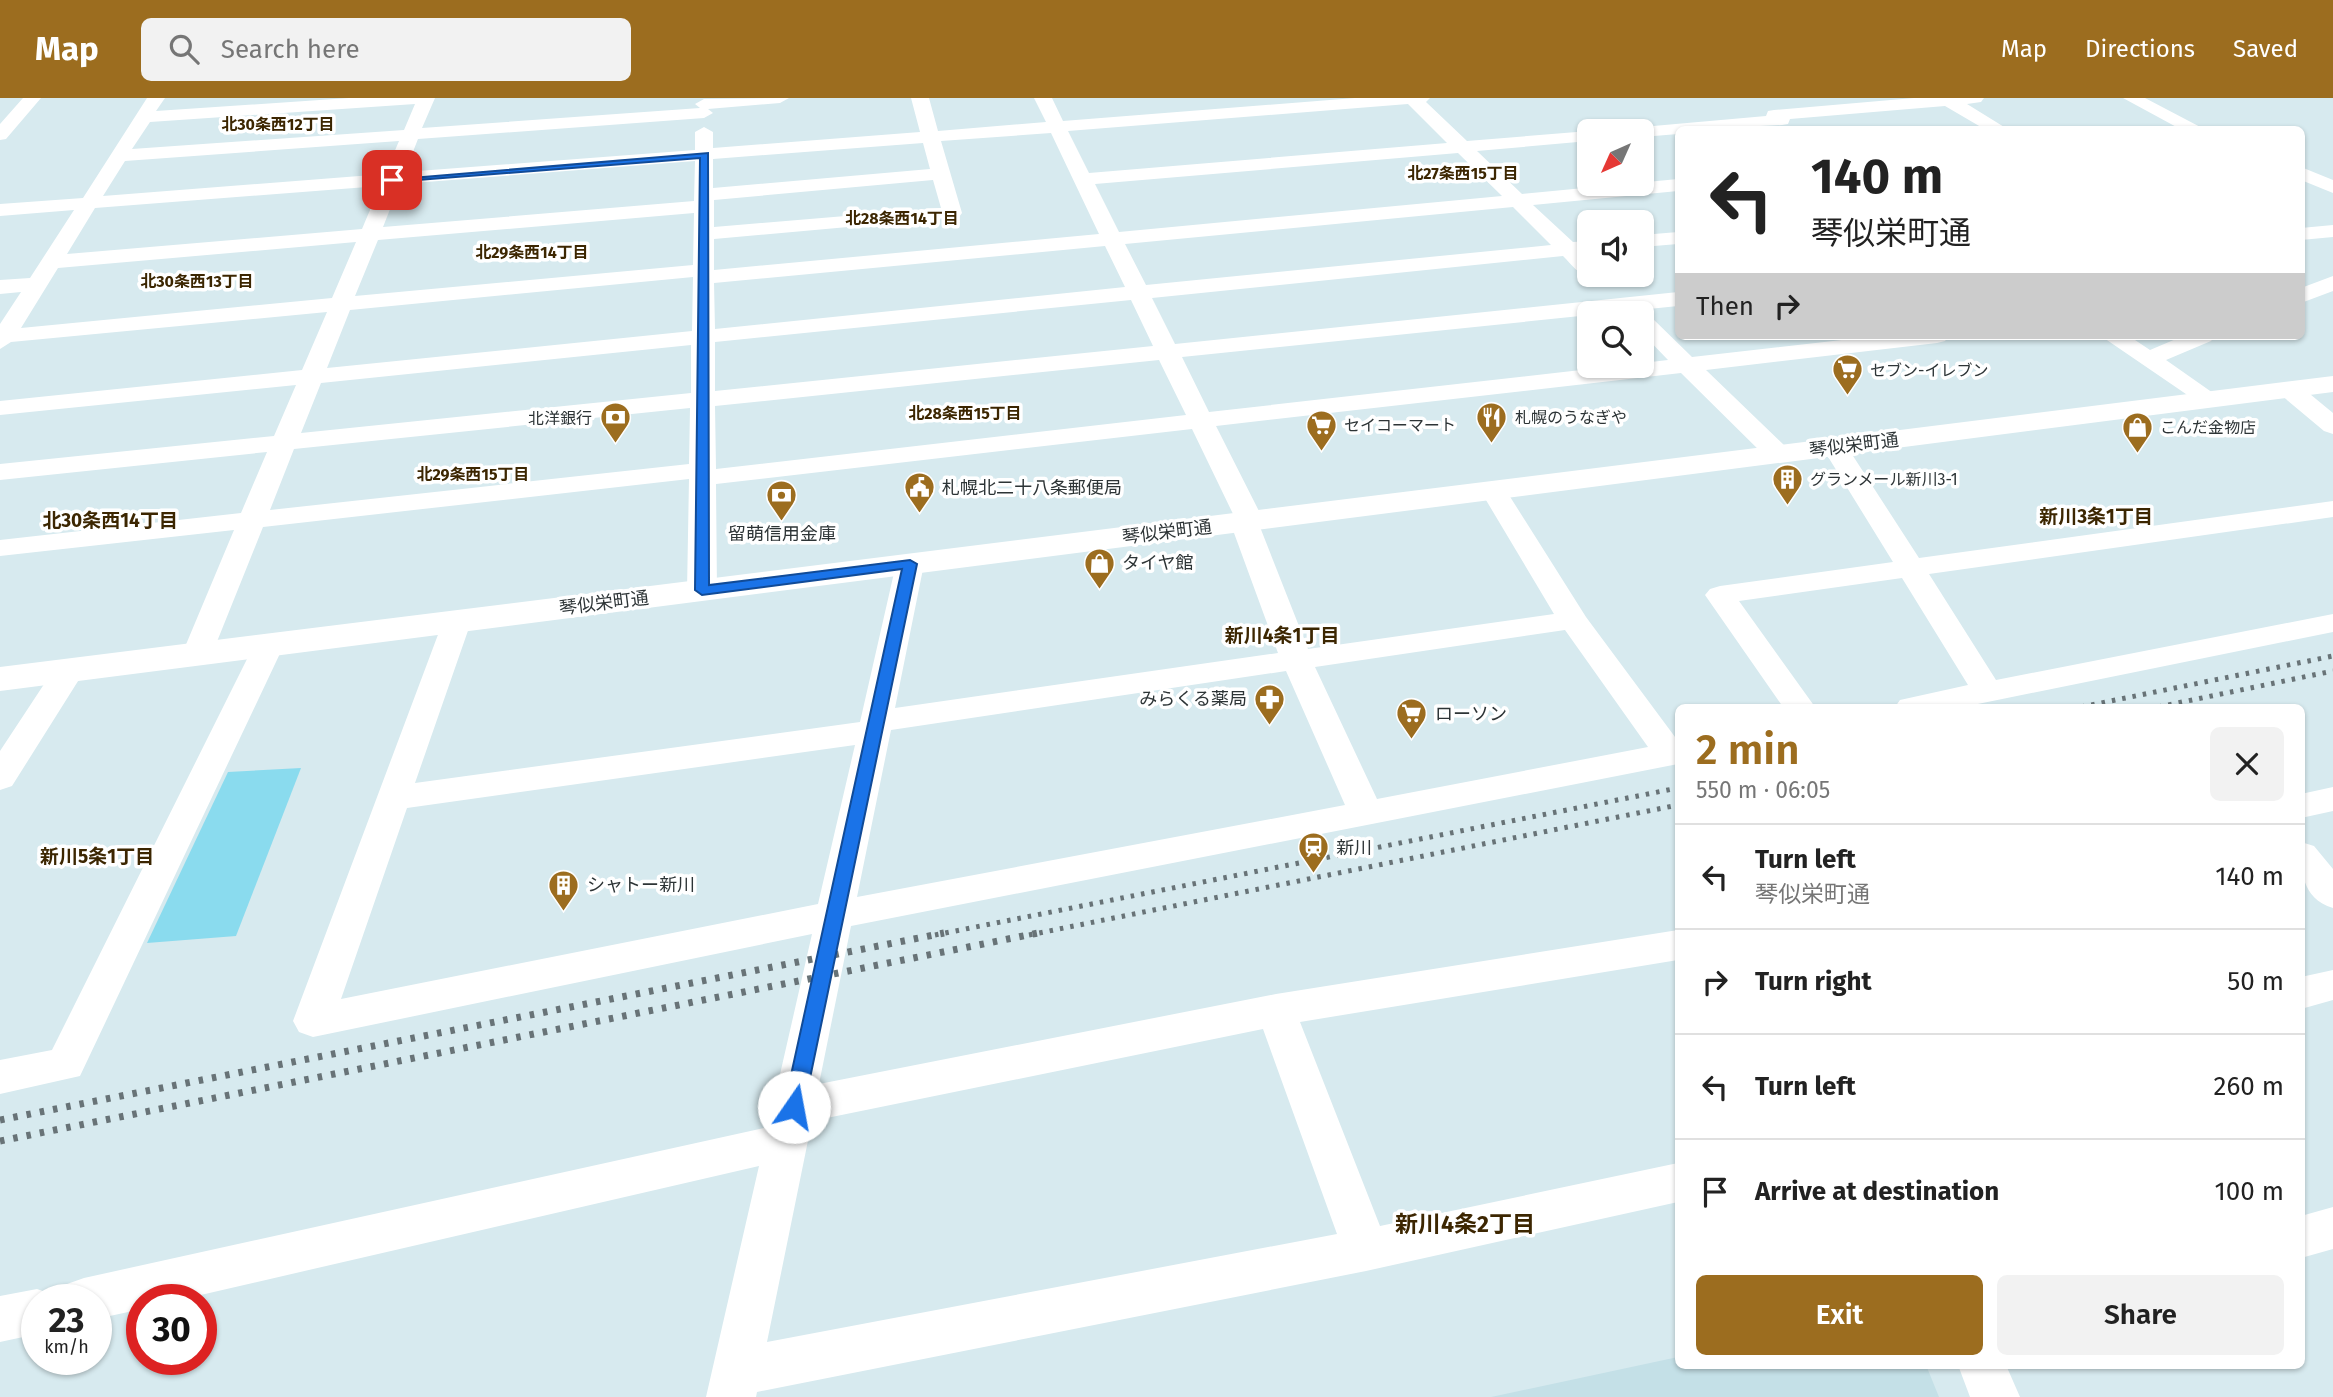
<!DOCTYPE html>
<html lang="en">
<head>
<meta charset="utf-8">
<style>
	body { margin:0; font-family:"Fira Sans","Noto Sans JP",sans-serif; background:#f2f2f2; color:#222; height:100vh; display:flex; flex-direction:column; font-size:26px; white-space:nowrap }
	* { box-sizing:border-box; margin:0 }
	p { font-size:23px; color:#767676 }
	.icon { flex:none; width:38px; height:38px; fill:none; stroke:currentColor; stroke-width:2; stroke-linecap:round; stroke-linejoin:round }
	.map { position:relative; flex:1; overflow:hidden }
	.drawer { position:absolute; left:1675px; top:606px; width:630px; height:665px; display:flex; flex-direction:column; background:#fff; border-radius:10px; box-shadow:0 2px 5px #0004 }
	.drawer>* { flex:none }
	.guide { position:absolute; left:1675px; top:28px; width:630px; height:214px; border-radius:10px; box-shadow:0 2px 5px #0004; background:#fff; color:#222; overflow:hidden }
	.needle { width:46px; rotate:225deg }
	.fabs { position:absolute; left:1577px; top:21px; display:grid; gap:14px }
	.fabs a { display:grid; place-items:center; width:77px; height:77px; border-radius:10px; background:#fff; box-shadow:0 2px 5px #0004; font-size:35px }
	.speed { position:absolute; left:21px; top:1186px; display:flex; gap:14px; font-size:35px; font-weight:700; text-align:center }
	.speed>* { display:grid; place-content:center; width:91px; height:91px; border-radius:50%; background:#fff; box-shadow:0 2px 5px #0004; line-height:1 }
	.speed small { font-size:18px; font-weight:400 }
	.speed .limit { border:10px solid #d22; background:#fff; color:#111 }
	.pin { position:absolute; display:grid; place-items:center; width:60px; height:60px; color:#fff; margin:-30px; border-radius:14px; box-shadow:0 4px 10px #0006 }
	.me { position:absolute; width:77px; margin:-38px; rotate:12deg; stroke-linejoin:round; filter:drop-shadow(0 0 5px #0008) }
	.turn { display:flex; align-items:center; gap:24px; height:147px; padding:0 21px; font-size:32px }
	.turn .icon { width:91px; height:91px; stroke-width:2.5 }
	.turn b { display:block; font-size:49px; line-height:60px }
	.then { display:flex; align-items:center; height:66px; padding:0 21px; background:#0003; gap:14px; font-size:26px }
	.round { display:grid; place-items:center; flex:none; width:74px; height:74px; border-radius:10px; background:#f2f2f2 }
	.headline { display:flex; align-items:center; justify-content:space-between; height:119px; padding:0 21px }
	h1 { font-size:42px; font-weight:600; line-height:52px; color:#9c6d1f }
	.primary-button { display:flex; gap:14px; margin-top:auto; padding:14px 21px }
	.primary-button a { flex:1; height:80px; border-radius:10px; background:#9c6d1f; color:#fff; font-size:28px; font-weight:600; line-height:80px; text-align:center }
	.primary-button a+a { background:#f2f2f2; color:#222 }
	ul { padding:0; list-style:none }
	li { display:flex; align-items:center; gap:21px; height:105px; padding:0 21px; border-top:2px solid #e0e0e0 }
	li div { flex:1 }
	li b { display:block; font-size:26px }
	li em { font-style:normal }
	header { display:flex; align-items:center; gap:42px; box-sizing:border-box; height:98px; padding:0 35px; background:#9c6d1f; color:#fff }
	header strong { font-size:33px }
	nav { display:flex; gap:38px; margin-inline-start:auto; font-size:24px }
	.search { width:490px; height:63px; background:#f2f2f2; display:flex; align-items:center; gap:18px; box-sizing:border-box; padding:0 24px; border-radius:10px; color:#767676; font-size:26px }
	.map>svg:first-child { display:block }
	.built { fill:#c4e0e7 }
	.green { fill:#8adbee }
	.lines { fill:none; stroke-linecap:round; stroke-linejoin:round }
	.minor { fill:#fff; fill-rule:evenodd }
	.major { fill:#fff; fill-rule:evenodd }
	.rail-far1 { stroke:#687377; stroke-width:5; stroke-dasharray:3.5 7; stroke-linecap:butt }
	.rail { stroke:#687377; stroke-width:7; stroke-dasharray:4.5 9; stroke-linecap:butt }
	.route { fill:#1a73e8; stroke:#114b97; stroke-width:2 }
	.labels { text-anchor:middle; stroke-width:7; stroke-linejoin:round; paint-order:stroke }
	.far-neighbourhood-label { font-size:16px; font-weight:bold; fill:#3c2601; stroke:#fff }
	.far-poi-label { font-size:16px; fill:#2d3436; stroke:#fff; text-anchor:start }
	.street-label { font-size:18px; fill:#2d3436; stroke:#fff }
	.poi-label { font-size:18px; fill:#2d3436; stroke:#fff; text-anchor:start }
	.neighbourhood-label { font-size:19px; font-weight:bold; fill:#3c2601; stroke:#fff }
	.near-neighbourhood-label { font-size:23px; font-weight:bold; fill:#3c2601; stroke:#fff }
</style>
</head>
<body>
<header>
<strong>Map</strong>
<div class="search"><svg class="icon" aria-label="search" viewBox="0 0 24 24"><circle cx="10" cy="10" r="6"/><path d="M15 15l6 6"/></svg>Search here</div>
<nav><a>Map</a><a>Directions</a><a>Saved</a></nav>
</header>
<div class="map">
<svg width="2333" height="1299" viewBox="0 0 2333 1299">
	<rect width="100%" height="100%" fill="#d7eaef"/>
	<path class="built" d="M 1678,1259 L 1678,1267 L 1926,1267 L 1939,1299 L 1491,1299 Z"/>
	<path class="green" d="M 301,670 L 236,838 L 147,845 L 228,674 Z"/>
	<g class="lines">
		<path class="minor" d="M 23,0 L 41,0 L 6,41 L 0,42 L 0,26 Z
			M 147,0 L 165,0 L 156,13 L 349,0 L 435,0 L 422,30 L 700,10 L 695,6 L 704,1 L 789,0 L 780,5 L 708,11 L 713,15 L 704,20 L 418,41 L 405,74 L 695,52 L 695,34 L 704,29 L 713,34 L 713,50 L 920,34 L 911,0 L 929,0 L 938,33 L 1046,24 L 1034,0 L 1052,0 L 1063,23 L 1355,0 L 1430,0 L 1426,4 L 1467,43 L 1589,33 L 1592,33 L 1589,33 L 1589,43 L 1477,53 L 1522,96 L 1678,81 L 1678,93 L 1533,107 L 1573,144 L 1589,143 L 1589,155 L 1584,156 L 1589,160 L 1589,177 L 1596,177 C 1581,181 1573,168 1563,158 L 1152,200 L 1175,246 L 1678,194 L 1678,208 L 1182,259 L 1209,314 L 1616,268 L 1642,268 L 1642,265 L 1668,262 L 1642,235 L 1642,216 L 1650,218 L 1692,259 L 1877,238 L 1949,238 L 1945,243 L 1937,245 L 1706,272 L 1787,350 L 1791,356 L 1787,362 L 1769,362 L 1681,275 L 1216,328 L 1264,423 L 1260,429 L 1308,551 L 1554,516 L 1480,392 L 1484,386 L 1502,386 L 1586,519 L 1678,643 L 1678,666 L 851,828 L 819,986 L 1276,896 L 1678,832 L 1678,862 L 1300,924 L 1380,1128 L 1678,1065 L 1678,1104 L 1366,1173 L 757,1294 L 756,1299 L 706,1299 L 759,1068 L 179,1202 L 142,1202 L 142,1211 L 96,1221 L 96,1202 L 61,1202 L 67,1186 L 84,1180 L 768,1029 L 812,836 L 313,939 L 299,934 L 293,923 L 445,518 L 456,515 L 467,518 L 471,524 L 415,685 L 860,624 L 896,466 L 900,460 L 910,457 L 920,460 L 924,466 L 895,610 L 1278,555 L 1230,424 L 1234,418 L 1192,331 L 716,386 L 717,493 L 712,499 L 702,502 L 692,499 L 687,493 L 689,381 L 263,429 L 212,556 L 208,563 L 197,566 L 186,563 L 182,556 L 234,432 L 0,458 L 0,442 L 241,415 L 267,354 L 0,382 L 0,366 L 274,338 L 296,287 L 0,317 L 0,303 L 302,272 L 327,214 L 11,244 L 0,251 L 0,226 L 21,194 L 0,196 L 0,182 L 30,180 L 74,112 L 0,118 L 0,106 L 83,100 ZM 415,6 L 404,32 L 132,51 L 150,24 ZM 1408,6 L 1447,45 L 1089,75 L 1068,33 ZM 1051,35 L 1099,136 L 714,172 L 714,141 L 959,119 L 962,115 L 941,43 ZM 399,43 L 385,76 L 103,98 L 125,63 ZM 923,45 L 930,71 L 713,90 L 713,61 ZM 1458,55 L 1502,98 L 1119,134 L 1095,86 ZM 695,63 L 694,103 L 383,129 L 400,86 ZM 933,82 L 941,110 L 714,129 L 714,102 ZM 380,88 L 362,131 L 67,156 L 95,110 ZM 1513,109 L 1551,147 L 1146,187 L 1125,146 ZM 694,115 L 693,167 L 355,198 L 378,142 ZM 356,144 L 332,200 L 21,230 L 58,170 ZM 1105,148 L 1125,189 L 715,231 L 714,185 ZM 693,179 L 692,233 L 327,270 L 350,212 ZM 1131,202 L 1153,248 L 715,293 L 715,244 ZM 691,247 L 691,295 L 301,335 L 321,285 ZM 1159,262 L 1186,317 L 716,371 L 715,308 ZM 690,310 L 689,366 L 270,412 L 294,351 ZM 1565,532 L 1648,649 L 1377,701 L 1315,569 ZM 1286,573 L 1345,707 L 857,799 L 891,632 ZM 855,647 L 818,806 L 341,901 L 407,710 ZM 1263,931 L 1337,1136 L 767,1244 L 812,1023 Z
			M 1914,0 L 1984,0 L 1981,4 L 1967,6 L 2009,32 L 1986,32 L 1945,8 L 1790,21 L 1788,26 L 1782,27 L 1678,32 L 1678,36 L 1642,39 L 1642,33 L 1634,33 L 1642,29 L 1766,18 L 1768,13 L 1774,12 Z
			M 2123,0 L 2145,0 L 2206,32 L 2182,32 Z
			M 2301,69 L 2333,82 L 2333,95 L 2301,82 Z
			M 2333,127 L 2333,139 L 2301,142 L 2301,130 Z
			M 1678,134 L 1678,146 L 1642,149 L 1642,137 Z
			M 2333,178 L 2333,193 L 2301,205 L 2301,190 Z
			M 2101,238 L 2129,238 L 2150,252 L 2183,238 L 2215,238 L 2211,243 L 2166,262 L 2223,302 L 2220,307 L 2202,307 Z
			M 2290,285 L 2299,287 L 2333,315 L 2333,336 L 2324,333 L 2281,297 L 2278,292 L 2281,287 Z
			M 1835,341 L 1844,344 L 1919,460 L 2333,403 L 2333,419 L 1929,476 L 1996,582 L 2333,516 L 2333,534 L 1963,609 L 1895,609 L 1900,602 L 1968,587 L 1902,480 L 1739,503 L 1815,609 L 1783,609 L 1705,497 L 1710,491 L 1720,488 L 1893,464 L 1822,349 L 1826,344 Z
			M 269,538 L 280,540 L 284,547 L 80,978 L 0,996 L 0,962 L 52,952 L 254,547 L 258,540 Z
			M 69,562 L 80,565 L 85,572 L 12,688 L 0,692 L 0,653 L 58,565 Z
			M 2333,689 L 2333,713 L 2301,720 L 2301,696 Z
			M 2301,744 L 2314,748 L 2333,771 L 2333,810 C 2301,800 2301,773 2301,744 Z
			M 2333,872 L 2333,902 L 2301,911 L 2301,879 Z
			M 2333,1109 L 2333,1151 L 2301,1160 L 2301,1118 Z
			M 37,1191 L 54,1197 L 56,1202 L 37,1202 L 37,1236 L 0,1244 L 0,1198 Z
			M 1958,1267 L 2006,1267 L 2020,1299 L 1970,1299 Z"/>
		<path class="major" d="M 2333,278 L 2333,294 L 0,593 L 0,569 Z"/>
		<path class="rail-far1" d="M 2081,609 L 2333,558
			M 2158,609 L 2333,573
			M 935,837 L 1678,690
			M 1029,837 L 1678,707"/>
		<path class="rail" d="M 0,1022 L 944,835
			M 0,1043 L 1038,835"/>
	</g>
	<path class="route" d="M 708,55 L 709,487 L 910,462 L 917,466 L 804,1009 L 801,1015 L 794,1017 L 787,1015 L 784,1009 L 902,471 L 702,497 L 695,492 L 700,60 L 392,84 L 388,82 Z"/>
	<defs>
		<symbol id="supermarket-pin" viewBox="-11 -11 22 30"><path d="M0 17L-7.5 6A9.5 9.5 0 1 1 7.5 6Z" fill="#9c6d1f" stroke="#fff"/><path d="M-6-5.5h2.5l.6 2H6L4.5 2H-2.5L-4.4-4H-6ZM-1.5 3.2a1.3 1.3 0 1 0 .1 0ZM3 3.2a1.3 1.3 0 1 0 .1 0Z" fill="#fff"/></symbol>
		<symbol id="restaurant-pin" viewBox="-11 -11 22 30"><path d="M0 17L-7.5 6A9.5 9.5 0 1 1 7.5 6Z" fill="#9c6d1f" stroke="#fff"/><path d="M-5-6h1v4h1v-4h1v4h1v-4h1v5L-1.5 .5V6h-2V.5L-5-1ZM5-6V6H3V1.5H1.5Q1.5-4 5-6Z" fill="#fff"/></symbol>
		<symbol id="bank-pin" viewBox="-11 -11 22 30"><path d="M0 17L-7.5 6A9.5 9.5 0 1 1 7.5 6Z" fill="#9c6d1f" stroke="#fff"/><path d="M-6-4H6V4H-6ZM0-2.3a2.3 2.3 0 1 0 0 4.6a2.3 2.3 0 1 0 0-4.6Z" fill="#fff"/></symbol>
		<symbol id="shop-pin" viewBox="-11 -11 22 30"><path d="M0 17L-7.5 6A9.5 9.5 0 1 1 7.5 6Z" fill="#9c6d1f" stroke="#fff"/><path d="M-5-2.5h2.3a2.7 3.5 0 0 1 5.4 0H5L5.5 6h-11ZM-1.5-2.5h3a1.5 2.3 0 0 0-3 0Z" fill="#fff"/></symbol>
		<symbol id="building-pin" viewBox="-11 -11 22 30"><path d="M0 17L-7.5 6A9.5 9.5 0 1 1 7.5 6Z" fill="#9c6d1f" stroke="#fff"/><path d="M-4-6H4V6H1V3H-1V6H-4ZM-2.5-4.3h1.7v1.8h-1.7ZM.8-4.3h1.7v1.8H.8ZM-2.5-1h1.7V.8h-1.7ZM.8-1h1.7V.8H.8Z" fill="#fff"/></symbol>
		<symbol id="civic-pin" viewBox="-11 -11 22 30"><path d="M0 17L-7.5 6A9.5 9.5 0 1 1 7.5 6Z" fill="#9c6d1f" stroke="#fff"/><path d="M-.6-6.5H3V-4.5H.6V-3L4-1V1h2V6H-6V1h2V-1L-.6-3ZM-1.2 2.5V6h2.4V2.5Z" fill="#fff"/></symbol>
		<symbol id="pharmacy-pin" viewBox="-11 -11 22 30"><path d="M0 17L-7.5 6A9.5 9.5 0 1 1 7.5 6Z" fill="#9c6d1f" stroke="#fff"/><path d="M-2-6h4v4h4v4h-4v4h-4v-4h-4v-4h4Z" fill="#fff"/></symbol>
		<symbol id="station-pin" viewBox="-11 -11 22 30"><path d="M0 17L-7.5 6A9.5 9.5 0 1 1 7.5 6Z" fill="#9c6d1f" stroke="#fff"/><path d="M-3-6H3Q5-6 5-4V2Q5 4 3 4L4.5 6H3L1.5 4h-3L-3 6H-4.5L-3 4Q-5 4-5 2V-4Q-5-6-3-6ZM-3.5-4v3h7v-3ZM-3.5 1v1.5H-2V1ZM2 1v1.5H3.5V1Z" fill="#fff"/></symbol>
	</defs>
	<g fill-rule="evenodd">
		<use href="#supermarket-pin" x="1830" y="254" width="35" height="47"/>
		<use href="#restaurant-pin" x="1474" y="302" width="35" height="47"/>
		<use href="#bank-pin" x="598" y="302" width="35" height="47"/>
		<use href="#supermarket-pin" x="1304" y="310" width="35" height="47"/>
		<use href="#shop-pin" x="2120" y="312" width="35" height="47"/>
		<use href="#building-pin" x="1770" y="364" width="35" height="47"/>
		<use href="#civic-pin" x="902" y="372" width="35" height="47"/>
		<use href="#bank-pin" x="764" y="380" width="35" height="47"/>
		<use href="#shop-pin" x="1082" y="448" width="35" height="47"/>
		<use href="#pharmacy-pin" x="1252" y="584" width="35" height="47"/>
		<use href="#supermarket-pin" x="1394" y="598" width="35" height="47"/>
		<use href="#station-pin" x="1296" y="732" width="35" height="47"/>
		<use href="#building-pin" x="546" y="770" width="35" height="47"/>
	</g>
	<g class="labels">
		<g class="far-neighbourhood-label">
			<text x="278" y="32">北30条西12丁目</text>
			<text x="1463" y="81">北27条西15丁目</text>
			<text x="902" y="126">北28条西14丁目</text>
			<text x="532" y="160">北29条西14丁目</text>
			<text x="197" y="189">北30条西13丁目</text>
			<text x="965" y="321">北28条西15丁目</text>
			<text x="473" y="382">北29条西15丁目</text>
		</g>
		<g class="far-poi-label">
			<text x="1870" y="278">セブン-イレブン</text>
			<text x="1515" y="325">札幌のうなぎや</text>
			<text x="592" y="326" text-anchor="end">北洋銀行</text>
			<text x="1344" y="333">セイコーマート</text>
			<text x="2160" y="335">こんだ金物店</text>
			<text x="1810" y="387">グランメール新川3-1</text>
		</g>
		<g class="street-label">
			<text transform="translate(1854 347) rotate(-7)" y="6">琴似栄町通</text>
			<text transform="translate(1167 434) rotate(-7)" y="6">琴似栄町通</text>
			<text transform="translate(604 505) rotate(-7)" y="6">琴似栄町通</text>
		</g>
		<g class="poi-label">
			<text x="942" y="396">札幌北二十八条郵便局</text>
			<text x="782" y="442" text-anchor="middle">留萌信用金庫</text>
			<text x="1122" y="471">タイヤ館</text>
			<text x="1247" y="607" text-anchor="end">みらくる薬局</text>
			<text x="1435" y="622">ローソン</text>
			<text x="1336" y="756">新川</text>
			<text x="587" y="793">シャトー新川</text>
		</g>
		<g class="neighbourhood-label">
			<text x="2096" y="425">新川3条1丁目</text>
			<text x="110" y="429">北30条西14丁目</text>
			<text x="1282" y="544">新川4条1丁目</text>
			<text x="97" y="765">新川5条1丁目</text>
		</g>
		<g class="near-neighbourhood-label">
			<text x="1465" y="1134">新川4条2丁目</text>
		</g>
	</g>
</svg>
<div class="fabs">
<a><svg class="needle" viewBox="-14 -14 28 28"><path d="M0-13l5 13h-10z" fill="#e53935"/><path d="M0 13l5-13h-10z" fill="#767676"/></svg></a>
<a><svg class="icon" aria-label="sound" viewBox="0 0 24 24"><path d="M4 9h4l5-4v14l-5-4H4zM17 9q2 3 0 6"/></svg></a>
<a><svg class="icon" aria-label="search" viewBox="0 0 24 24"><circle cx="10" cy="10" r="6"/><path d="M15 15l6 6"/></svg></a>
</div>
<div class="speed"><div>23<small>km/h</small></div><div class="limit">30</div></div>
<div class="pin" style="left:392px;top:82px;background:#d93025"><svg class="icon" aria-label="arrive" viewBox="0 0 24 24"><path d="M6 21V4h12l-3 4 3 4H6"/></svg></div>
<svg class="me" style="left:794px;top:1009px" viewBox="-20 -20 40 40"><circle r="19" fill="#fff"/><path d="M0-13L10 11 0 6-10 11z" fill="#1a73e8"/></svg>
<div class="guide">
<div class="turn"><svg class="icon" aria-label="left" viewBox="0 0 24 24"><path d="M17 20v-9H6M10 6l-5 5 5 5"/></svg><div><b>140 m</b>琴似栄町通</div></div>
<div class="then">Then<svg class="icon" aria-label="right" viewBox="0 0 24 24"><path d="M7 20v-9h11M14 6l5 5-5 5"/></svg></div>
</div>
<section class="drawer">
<div class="headline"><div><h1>2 min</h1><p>550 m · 06:05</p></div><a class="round"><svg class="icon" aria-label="close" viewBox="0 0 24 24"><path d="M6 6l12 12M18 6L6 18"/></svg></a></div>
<ul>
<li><svg class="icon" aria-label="left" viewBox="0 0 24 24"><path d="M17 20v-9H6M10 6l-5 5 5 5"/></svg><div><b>Turn left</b><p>琴似栄町通</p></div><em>140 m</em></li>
<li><svg class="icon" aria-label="right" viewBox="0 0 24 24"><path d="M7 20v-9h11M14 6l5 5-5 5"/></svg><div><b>Turn right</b></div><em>50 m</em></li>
<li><svg class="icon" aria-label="left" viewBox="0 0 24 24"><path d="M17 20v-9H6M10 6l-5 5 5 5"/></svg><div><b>Turn left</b></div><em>260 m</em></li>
<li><svg class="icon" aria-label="arrive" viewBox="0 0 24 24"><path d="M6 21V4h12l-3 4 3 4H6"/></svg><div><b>Arrive at destination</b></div><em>100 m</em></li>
</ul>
<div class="primary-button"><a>Exit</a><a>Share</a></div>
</section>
</div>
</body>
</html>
